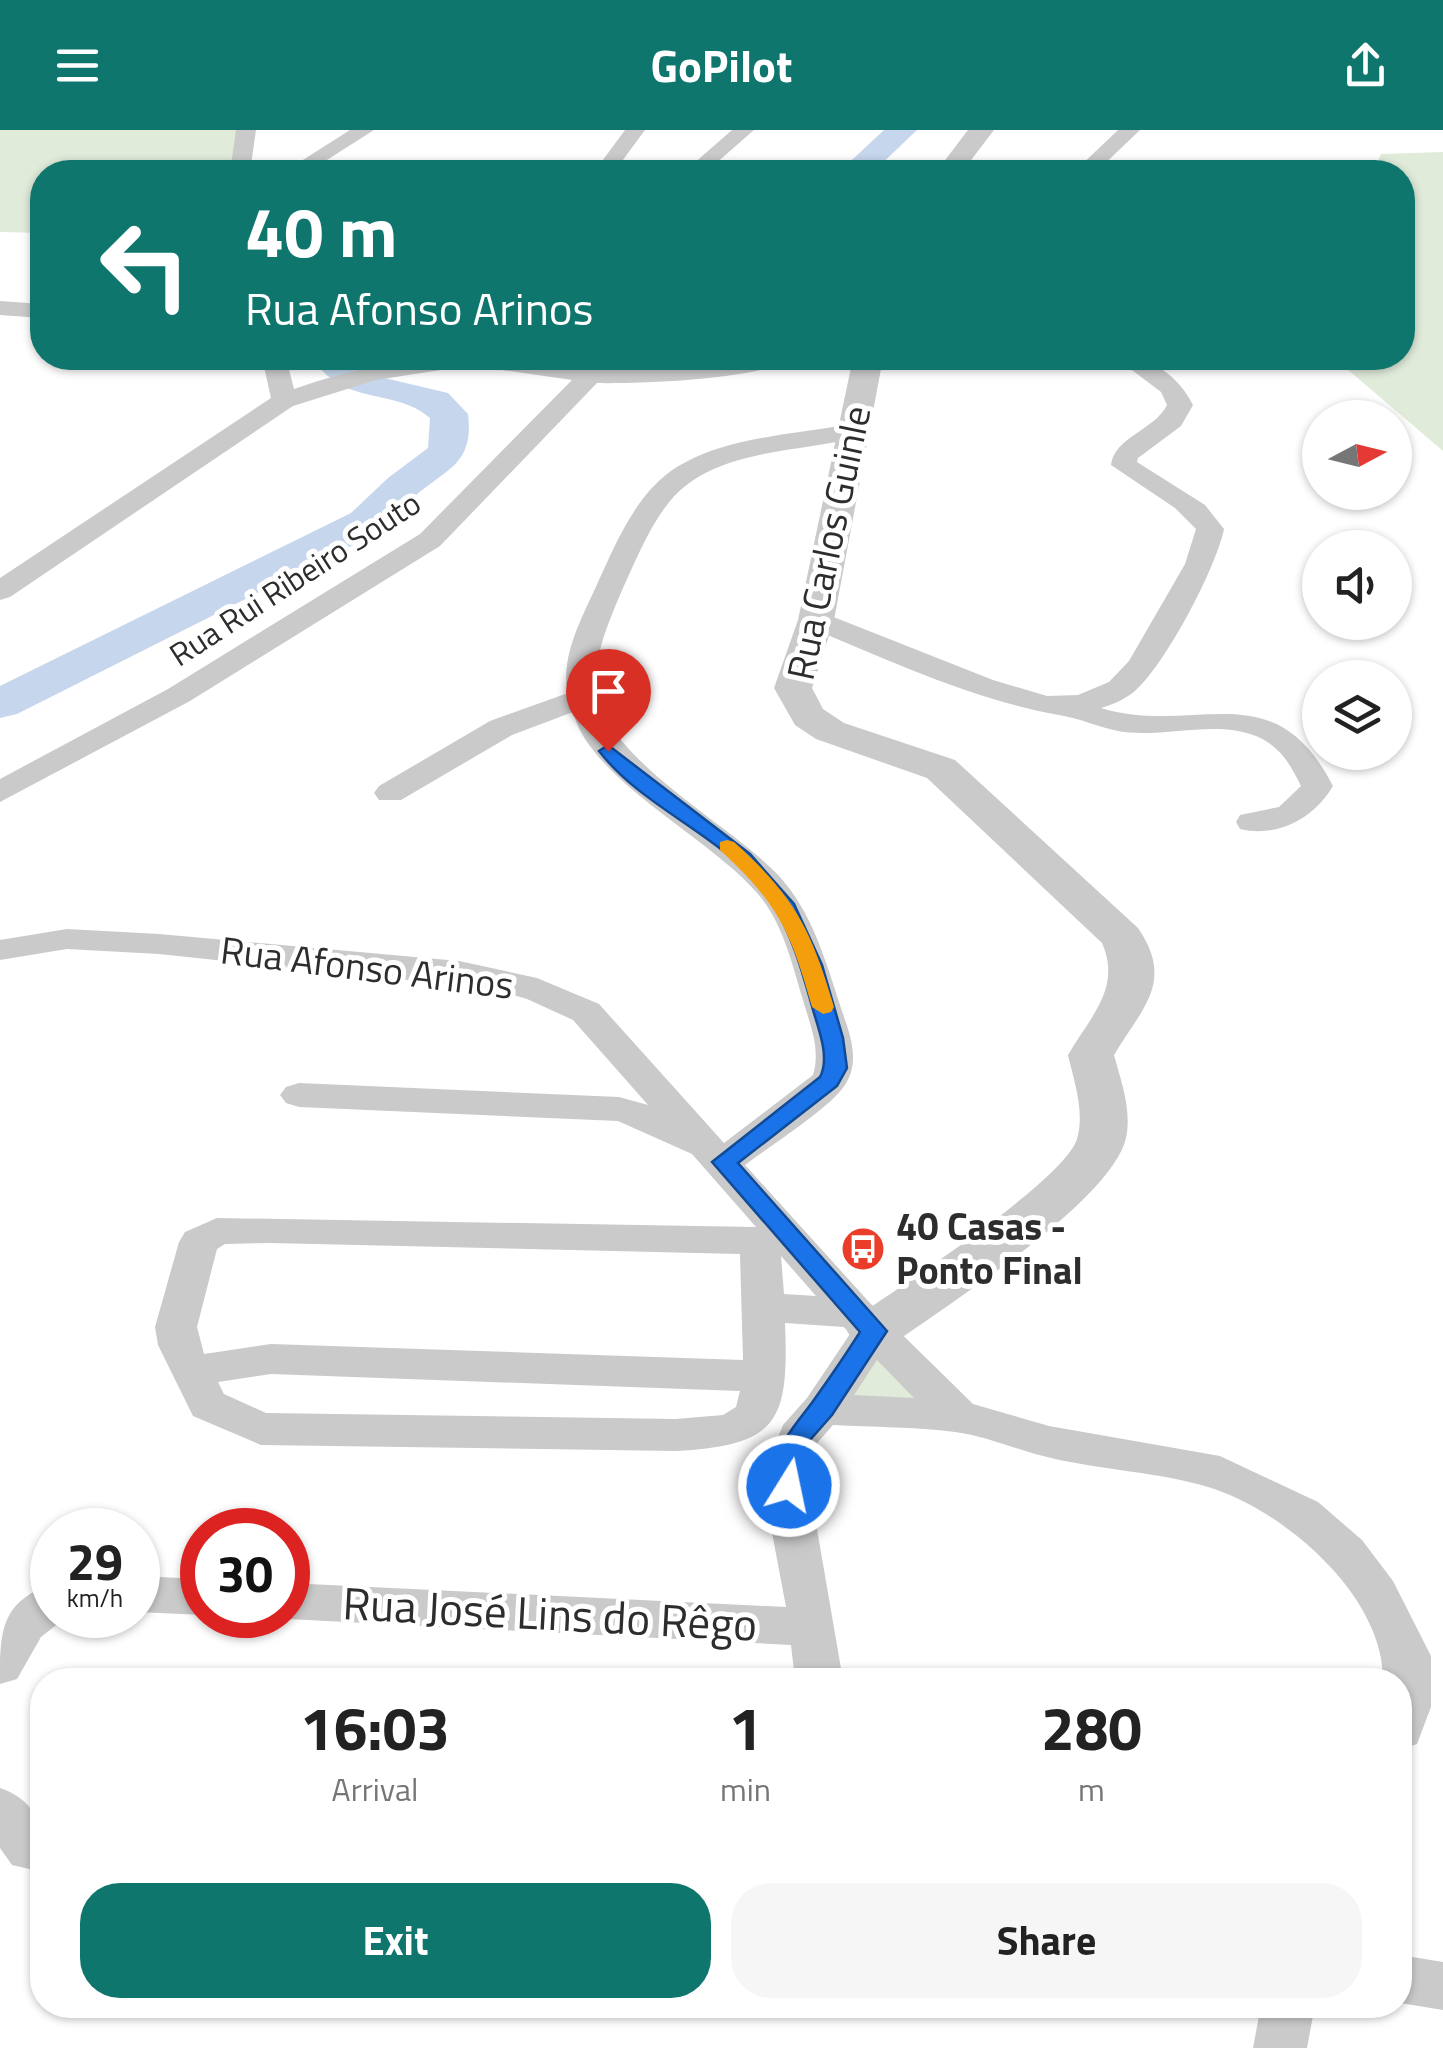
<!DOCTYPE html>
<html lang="en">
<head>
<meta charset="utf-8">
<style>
	body { margin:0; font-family:"Titillium Web",sans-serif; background:#f6f6f6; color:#222; height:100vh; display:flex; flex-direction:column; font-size:38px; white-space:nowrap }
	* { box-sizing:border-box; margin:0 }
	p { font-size:32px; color:#767676 }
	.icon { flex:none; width:55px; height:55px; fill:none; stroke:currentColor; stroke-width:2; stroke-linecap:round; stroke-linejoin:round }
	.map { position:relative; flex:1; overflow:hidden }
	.side { position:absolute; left:30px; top:1538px; width:1382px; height:350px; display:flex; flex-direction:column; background:#fff; border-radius:40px; box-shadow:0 2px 8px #0004 }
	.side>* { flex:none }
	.banner { position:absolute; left:30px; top:30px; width:1385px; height:210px; border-radius:40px; box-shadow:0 2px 8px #0004; background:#0f766e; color:#fff; overflow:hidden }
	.needle { width:65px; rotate:83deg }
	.tools { position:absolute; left:1302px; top:270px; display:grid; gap:20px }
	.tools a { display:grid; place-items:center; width:110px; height:110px; border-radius:50%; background:#fff; box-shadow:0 2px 8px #0004; font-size:50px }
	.speed { position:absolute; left:30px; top:1378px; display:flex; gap:20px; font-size:50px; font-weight:700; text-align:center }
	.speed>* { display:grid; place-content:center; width:130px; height:130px; border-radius:50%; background:#fff; box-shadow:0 2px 8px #0004; line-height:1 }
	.speed small { font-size:25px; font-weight:400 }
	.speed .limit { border:15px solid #d22; background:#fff; color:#111 }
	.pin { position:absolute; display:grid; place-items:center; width:85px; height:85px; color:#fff; margin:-102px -42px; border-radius:50% 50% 50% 0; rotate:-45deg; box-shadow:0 0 10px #0007 }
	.pin .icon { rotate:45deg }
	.me { position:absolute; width:110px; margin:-55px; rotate:10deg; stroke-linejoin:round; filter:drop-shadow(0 0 8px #0008) }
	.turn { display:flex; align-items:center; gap:35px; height:210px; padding:0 50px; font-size:45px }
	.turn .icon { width:130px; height:130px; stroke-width:2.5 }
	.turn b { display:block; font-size:70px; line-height:85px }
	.eta { display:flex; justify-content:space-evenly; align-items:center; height:170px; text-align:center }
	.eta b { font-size:60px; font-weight:700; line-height:70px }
	.cta { display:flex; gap:20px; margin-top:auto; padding:20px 50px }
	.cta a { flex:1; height:115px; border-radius:40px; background:#0f766e; color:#fff; font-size:40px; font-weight:700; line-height:115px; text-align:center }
	.cta a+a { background:#f6f6f6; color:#222 }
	header { display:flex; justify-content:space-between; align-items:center; height:130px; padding:0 50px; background:#0f766e; color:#fff; font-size:45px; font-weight:700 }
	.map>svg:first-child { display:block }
	.green { fill:#e0ebda }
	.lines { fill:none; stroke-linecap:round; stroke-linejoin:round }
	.river { fill:#c6d6ec; fill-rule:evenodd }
	.minor { fill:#cacaca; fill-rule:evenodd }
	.tertiary { fill:#cacaca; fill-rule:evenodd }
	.route { fill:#1a73e8; stroke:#114b97; stroke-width:2.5 }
	.slow { fill:#f59e0b }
	.labels { text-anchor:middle; stroke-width:10; stroke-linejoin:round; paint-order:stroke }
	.far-street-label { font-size:32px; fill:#2d2d2d; stroke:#fff }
	.street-label { font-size:38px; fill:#2d2d2d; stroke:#fff }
	.poi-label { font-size:38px; font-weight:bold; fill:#2d2d2d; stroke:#fff; text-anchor:start }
	.near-street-label { font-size:45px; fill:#2d2d2d; stroke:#fff }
</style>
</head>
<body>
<header><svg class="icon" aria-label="menu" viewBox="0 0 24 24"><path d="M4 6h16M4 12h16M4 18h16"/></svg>GoPilot<svg class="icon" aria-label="share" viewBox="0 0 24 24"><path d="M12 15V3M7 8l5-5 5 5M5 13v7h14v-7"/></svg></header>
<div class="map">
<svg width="1443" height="1918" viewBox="0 0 1443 1918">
	<rect width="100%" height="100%" fill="#fff"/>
	<path class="green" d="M 0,0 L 239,0 L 237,42 L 42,42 L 42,103 L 0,102 Z
		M 1443,22 L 1443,321 L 1340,233 L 1340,228 L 1402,228 L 1402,42 L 1373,42 L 1381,24 Z
		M 875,1214 L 932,1276 L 844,1266 Z"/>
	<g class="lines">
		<path class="river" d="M 884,0 L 917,0 L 873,42 L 839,42 Z
			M 313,228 L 353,228 L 376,246 L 448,263 L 468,284 C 474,334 448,338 415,366 C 403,377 392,389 381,401 L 17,584 L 0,588 L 0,556 L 351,383 L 388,348 L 428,318 L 430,288 C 395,257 342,277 313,228 Z"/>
		<path class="minor" d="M 236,0 L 256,0 L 250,42 L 230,42 Z
			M 350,0 L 374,0 L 308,42 L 284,42 Z
			M 625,0 L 645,0 L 614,42 L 594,42 Z
			M 732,0 L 754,0 L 706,42 L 684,42 Z
			M 1118,0 L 1140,0 L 1096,42 L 1074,42 Z
			M 0,171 L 42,174 L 42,188 L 0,185 Z
			M 262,228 L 286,228 L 294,259 C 367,234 443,221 520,228 C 559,231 596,239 635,239 C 687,238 737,225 788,228 C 768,250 631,254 597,253 L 440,416 L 190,571 L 0,672 L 0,649 L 168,559 L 420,404 L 572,250 L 502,240 L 447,239 L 376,250 L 293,276 L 10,467 L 0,470 L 0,448 L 271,268 Z
			M 1116,228 C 1150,226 1177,244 1193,275 L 1181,296 L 1138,328 L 1137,332 L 1205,375 L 1224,399 C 1216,438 1166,533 1136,560 C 1126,569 1114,574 1101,578 C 1196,607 1273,539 1333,656 C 1314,688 1279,708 1240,699 L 1236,692 L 1240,685 L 1279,677 L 1301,656 C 1290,634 1280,616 1256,606 C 1214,589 1162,609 1118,601 C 1098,597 1079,588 1059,585 C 970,569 889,530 806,496 L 801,490 L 806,484 L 826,484 L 993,550 L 1047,566 L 1078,565 L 1109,552 L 1129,531 L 1185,434 L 1196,399 L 1175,378 L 1111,335 C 1114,307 1155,300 1167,275 L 1161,262 Z
			M 851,294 L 864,302 L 860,307 C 798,323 714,318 670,371 C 650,395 636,430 623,458 C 610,489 596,519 596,552 C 597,626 729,692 779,746 C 812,782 825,829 840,875 C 848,900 862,929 845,955 C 830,978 770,1016 745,1035 L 870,1173 L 973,1274 L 1049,1296 L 1220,1326 L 1318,1372 L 1362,1410 L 1393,1451 L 1431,1526 L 1431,1577 L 1417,1614 L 1400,1620 L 1400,1550 L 1383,1550 C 1384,1466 1284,1380 1208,1357 C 1158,1342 1102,1340 1051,1328 C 1019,1321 987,1306 955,1302 C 915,1297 873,1297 833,1295 L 818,1312 L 810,1336 L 813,1376 L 843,1550 L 795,1550 L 791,1515 L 288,1489 L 275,1485 L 288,1485 L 288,1453 L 786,1477 L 767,1376 L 766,1336 L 783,1295 L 807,1268 L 850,1204 L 844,1197 L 785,1193 C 789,1293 778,1315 676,1321 L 261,1315 L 193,1286 L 158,1215 L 155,1197 L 179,1112 L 185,1102 L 217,1088 L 756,1097 L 692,1024 L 618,991 L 299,977 L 286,973 L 280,965 L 286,957 L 299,953 L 619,967 L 648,975 L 573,890 L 527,869 L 492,859 L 159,824 L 67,819 L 0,830 L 0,810 L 67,799 L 159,804 L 459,831 L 537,848 L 599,874 L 724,1013 L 813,945 C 821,919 810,895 803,870 C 792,834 783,793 758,764 C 711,708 590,650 573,582 L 512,605 L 401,670 L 379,670 L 374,663 L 379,656 L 490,591 L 568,563 C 560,530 580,491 594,461 C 612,422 632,371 667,344 C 716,307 792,305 851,294 ZM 270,1113 L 740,1124 L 743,1230 L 271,1214 L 204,1224 L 197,1197 L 217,1119 L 225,1114 ZM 781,1126 L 816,1166 L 784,1164 ZM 877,1230 L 914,1268 L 854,1265 ZM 271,1244 L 740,1261 L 736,1277 L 723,1285 L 676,1289 L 266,1283 L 224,1264 L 218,1252 Z
			M 138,1446 L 202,1449 L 203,1485 L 138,1482 Z
			M 52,1454 L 52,1485 L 69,1485 L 41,1507 L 17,1549 L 0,1554 C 0,1502 0,1472 52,1454 Z
			M 0,1658 C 43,1673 42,1703 42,1742 L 12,1735 L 0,1718 Z
			M 1400,1825 L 1443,1832 L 1443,1880 L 1400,1873 Z
			M 1261,1875 L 1315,1875 L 1307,1918 L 1253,1918 Z"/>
		<path class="tertiary" d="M 968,0 L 994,0 L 962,42 L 936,42 Z
			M 853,228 L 883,228 L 834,490 L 812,558 L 823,579 L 844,593 L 955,630 L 1138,798 C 1175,852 1142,878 1114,925 C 1121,951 1132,980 1126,1008 C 1111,1072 948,1174 893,1214 L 874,1220 L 855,1214 L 847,1201 L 855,1188 C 899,1157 1063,1052 1077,1009 C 1085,982 1074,951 1068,925 C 1090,887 1122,858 1102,813 L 927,648 L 816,609 L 795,595 L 774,558 L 798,490 Z"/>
	</g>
	<path class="route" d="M 608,615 L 750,724 L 794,774 L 822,835 L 843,908 L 847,938 L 837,956 L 738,1033 L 887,1201 L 832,1285 L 810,1310 L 799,1363 L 780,1363 C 760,1327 798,1294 816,1267 C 831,1246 846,1224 860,1202 L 712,1032 L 820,947 C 830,928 819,900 813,880 C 803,844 792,804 772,772 C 730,707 646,682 599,621 Z"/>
	<path class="slow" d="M 727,710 L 734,712 C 795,767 811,799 834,877 L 831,882 L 823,884 L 812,877 C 791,802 778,773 720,720 L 720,712 Z"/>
	<defs>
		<symbol id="bus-disc" viewBox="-11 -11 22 22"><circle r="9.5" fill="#ea3e2a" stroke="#fff"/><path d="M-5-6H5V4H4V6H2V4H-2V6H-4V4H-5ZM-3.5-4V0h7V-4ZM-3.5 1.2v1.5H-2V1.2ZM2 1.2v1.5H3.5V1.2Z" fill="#fff"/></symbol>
	</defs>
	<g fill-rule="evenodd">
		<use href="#bus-disc" x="838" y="1094" width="50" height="50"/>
	</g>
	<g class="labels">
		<g class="far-street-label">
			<text transform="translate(295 449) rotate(-33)" y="11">Rua Rui Ribeiro Souto</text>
		</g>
		<g class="street-label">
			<text transform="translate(829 413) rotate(-78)" y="13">Rua Carlos Guinle</text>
			<text transform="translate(367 838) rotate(7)" y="13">Rua Afonso Arinos</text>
		</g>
		<g class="poi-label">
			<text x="896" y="1110">40 Casas -<tspan x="896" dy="44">Ponto Final</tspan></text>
		</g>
		<g class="near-street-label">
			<text transform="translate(550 1484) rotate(3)" y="16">Rua José Lins do Rêgo</text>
		</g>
	</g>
</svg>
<div class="tools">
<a><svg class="needle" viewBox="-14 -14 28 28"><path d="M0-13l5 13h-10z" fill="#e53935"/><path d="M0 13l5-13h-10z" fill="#767676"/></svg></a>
<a><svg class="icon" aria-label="sound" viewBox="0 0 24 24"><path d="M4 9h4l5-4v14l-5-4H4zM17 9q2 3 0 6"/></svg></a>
<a><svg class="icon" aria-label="layers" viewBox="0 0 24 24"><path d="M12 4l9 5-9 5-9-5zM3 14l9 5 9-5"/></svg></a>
</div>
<div class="speed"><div>29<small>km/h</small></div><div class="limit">30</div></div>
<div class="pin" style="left:608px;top:621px;background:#d93025"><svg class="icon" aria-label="arrive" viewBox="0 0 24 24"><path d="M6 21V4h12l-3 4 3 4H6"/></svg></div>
<svg class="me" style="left:789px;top:1356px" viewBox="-20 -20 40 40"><circle r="17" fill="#1a73e8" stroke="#fff" stroke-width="3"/><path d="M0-11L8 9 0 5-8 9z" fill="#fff"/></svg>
<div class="banner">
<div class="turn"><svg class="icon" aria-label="left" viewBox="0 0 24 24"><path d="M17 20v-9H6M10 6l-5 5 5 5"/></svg><div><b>40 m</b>Rua Afonso Arinos</div></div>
</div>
<section class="side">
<div class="eta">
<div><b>16:03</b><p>Arrival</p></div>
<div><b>1</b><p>min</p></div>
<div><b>280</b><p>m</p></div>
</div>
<div class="cta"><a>Exit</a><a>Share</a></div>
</section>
</div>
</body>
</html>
